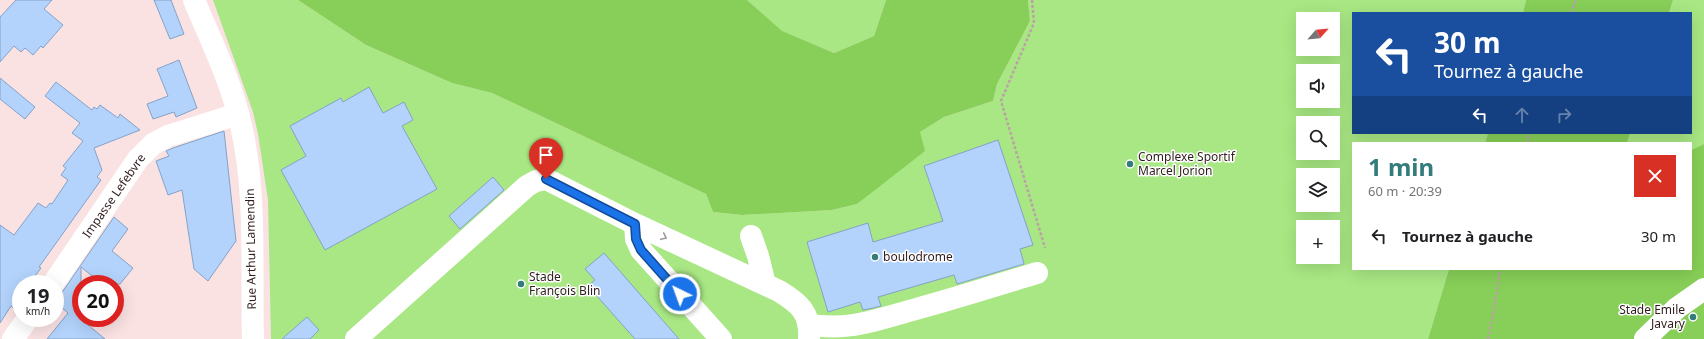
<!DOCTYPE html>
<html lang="fr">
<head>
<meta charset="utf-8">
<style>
	body { margin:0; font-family:"Noto Sans",sans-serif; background:#f6f6f6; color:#202124; height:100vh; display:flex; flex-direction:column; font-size:15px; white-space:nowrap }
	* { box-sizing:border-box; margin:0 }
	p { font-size:13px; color:#757577 }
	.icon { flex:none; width:22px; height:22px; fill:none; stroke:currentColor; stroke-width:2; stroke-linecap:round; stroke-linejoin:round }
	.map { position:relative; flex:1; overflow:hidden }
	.panel { position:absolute; left:1352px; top:142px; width:340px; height:128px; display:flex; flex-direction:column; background:#fff; border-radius:0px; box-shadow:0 4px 16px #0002 }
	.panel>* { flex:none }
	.hud { position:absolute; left:1352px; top:12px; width:340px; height:122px; border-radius:0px; box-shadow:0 4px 16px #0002; background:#1a4fa0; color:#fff; overflow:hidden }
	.needle { width:26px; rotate:63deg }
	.controls { position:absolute; left:1296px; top:12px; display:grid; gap:8px }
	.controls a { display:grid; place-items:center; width:44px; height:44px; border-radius:0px; background:#fff; box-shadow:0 4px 16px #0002; font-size:20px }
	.speed { position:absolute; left:12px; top:275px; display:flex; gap:8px; font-size:20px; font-weight:700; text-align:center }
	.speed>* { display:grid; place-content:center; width:52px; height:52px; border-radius:50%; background:#fff; box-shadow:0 4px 16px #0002; line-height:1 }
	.speed small { font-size:10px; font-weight:400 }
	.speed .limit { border:6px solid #d22; background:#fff; color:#111 }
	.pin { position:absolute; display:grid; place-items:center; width:34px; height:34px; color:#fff; margin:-41px -17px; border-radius:50% 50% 50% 0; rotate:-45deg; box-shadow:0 0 4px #0007 }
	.pin .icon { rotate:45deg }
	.me { position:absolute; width:44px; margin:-22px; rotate:318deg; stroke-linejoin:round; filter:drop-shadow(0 0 3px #0008) }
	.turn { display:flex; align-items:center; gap:14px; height:84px; padding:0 16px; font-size:18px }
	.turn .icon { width:52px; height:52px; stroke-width:2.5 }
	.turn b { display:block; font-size:28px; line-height:34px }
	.lanes { display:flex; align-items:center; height:38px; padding:0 16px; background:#0003; justify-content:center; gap:20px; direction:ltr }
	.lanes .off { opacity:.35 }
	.round { display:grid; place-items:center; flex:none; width:42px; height:42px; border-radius:0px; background:#f6f6f6 }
	.head { display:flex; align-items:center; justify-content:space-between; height:68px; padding:0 16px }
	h1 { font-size:24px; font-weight:700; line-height:30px; color:#337c7b }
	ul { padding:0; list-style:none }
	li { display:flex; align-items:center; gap:12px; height:52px; padding:0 16px }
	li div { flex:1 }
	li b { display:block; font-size:15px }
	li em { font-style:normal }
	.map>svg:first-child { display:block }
	.green { fill:#a8e783; fill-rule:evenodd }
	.forest { fill:#87cf58 }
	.building { fill:#b3d3fc; stroke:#84a2c8 }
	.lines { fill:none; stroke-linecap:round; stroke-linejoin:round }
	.path { stroke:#baa3a4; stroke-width:2.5; stroke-dasharray:3 2; stroke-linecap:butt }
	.minor { stroke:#fff; stroke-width:22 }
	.oneway { stroke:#a29999 }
	.route-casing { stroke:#114b97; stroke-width:10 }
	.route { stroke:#1a73e8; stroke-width:7 }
	.poi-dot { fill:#337c7b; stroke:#fff; stroke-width:1.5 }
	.labels { text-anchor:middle; stroke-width:3; stroke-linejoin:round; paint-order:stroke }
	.poi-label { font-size:12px; fill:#301c1d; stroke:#fff; text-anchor:start }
	.street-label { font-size:12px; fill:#301c1d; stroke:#fff }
</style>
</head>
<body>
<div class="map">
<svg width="1704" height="339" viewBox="0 0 1704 339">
	<rect width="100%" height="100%" fill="#fae2e3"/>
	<path class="green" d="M 213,0 L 298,0 L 366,45 L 452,83 L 492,93 L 706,194 L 713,212 L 742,215 L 832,210 L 857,204 L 874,190 L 920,132 L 944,117 L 993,101 L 997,84 L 1030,21 L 1028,0 L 1526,0 L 1523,13 L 1353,13 L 1353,133 L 1488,133 L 1485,143 L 1353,143 L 1353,269 L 1449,269 L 1428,339 L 271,339 L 268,200 L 258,134 L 253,112 ZM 1303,19 L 1333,19 L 1333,49 L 1303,49 ZM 1303,71 L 1333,71 L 1333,101 L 1303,101 ZM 1303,123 L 1333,123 L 1333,153 L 1303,153 ZM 1303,175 L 1333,175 L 1333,205 L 1303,205 ZM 1303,227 L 1333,227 L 1333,257 L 1303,257 Z
		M 747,0 L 886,0 L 874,36 L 834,53 L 781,31 Z
		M 1673,0 L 1704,0 L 1704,144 L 1691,150 L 1691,143 L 1627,143 L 1630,133 L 1691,133 L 1691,13 L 1669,13 Z"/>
	<path class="forest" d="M 298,0 L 747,0 L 782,31 L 834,53 L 874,36 L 886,0 L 1028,0 L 1030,21 L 997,84 L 993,101 L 944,117 L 920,132 L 925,151 L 857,204 L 832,210 L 742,215 L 713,212 L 706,194 L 492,93 L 452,83 L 366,45 Z
		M 1526,0 L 1673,0 L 1669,13 L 1523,13 Z
		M 1488,133 L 1630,133 L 1627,143 L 1485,143 Z
		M 1704,144 L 1704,280 L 1641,339 L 1428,339 L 1449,269 L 1691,269 L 1691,150 Z
		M 1704,297 L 1704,339 L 1657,339 Z"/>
	<path class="building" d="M 16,0 L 52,0 L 44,9 L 63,25 L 43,48 L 41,46 L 33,55 L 25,48 L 21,52 L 14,46 L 0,62 L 0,17 Z
		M 154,0 L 171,0 L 184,34 L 170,39 Z
		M 179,60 L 197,108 L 176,117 L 174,112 L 153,119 L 147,104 L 168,96 L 157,69 Z
		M 0,78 L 35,107 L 25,119 L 0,99 Z
		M 56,82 L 92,110 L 94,107 L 97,109 L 100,105 L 118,118 L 120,114 L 140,130 L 94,148 L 102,170 L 97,177 L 101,180 L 39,267 L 41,268 L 29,284 L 21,284 L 21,308 L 17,311 L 11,306 L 0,323 L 0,225 L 14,235 L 38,203 L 46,208 L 50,203 L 52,204 L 68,180 L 61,175 L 66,168 L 63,166 L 83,141 L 72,133 L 80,123 L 45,96 Z
		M 369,87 L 383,113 L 404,102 L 413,120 L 402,126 L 437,189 L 325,250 L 281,170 L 306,156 L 290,126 L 341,98 L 343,102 Z
		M 224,131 L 236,241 L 208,281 L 194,269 L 182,190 L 168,195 L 156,161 L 169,156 L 166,151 L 173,148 Z
		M 998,140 L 1033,245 L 1020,249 L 1024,264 L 957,284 L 954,275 L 878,297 L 881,306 L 873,308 L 863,310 L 860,302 L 828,312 L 807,242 L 868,223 L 873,242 L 943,221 L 924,166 Z
		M 493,177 L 504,190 L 460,229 L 449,216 Z
		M 114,217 L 128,229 L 112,251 L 133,268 L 120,284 L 102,284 L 81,267 L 81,318 L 94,318 L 88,325 L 105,339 L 47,339 L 68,313 L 55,302 L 55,296 L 63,291 Z
		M 604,253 L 679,339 L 635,339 L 588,286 L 595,280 L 585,269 Z
		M 307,317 L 319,330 L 310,339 L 282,339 Z"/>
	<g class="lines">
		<path class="path" d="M 1032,0 L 1034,23 L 1001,101 L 1045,248
			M 1571,13 L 1576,0
			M 1527,143 L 1530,133
			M 1488,339 L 1494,310 L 1500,269"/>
		<path class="minor" d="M 194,0 C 211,41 231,81 241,125 C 257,195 251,267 253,339
			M 751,236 L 758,256 L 765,284
			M 53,284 L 138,159 L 153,144 L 168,136 L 238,114
			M 808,324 C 847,332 879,319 916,309 C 957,298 997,285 1037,273
			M 13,339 L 28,318
			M 356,339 L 527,186 L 536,181 L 546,179 L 635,224
			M 721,339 L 641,250 L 636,239 L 635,224 L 779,291 C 799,303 811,313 809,339
			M 1645,339 L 1677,308 L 1704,289"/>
	</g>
	<defs><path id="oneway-chevron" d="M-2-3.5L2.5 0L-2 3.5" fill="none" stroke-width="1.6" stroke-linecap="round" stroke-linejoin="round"/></defs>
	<use class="oneway" href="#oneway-chevron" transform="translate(664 237) rotate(25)"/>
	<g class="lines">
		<defs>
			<path id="route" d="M 546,179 L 635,224 L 636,239 L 641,250 L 680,294"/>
		</defs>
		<use href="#route" class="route-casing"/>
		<use href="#route" class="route"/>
	</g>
	<g class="poi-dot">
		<circle cx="1130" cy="164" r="4"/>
		<circle cx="875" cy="257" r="4"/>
		<circle cx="521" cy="284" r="4"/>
		<circle cx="1693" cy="317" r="4"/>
	</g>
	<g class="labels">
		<g class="poi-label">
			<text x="1138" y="161">Complexe Sportif<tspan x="1138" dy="14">Marcel Jorion</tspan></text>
			<text x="883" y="261">boulodrome</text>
			<text x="529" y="281">Stade<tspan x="529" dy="14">François Blin</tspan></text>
			<text x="1685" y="314" text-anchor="end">Stade Emile<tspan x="1685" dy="14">Javary</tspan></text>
		</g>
		<g class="street-label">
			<text transform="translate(114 196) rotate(-55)" y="4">Impasse Lefebvre</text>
			<text transform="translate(251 249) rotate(-91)" y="4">Rue Arthur Lamendin</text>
		</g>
	</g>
</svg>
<div class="controls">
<a><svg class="needle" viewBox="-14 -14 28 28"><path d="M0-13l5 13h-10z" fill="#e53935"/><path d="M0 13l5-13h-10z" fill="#757577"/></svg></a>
<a><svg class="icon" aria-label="sound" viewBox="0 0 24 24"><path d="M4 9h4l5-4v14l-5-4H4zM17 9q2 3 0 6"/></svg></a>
<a><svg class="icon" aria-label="search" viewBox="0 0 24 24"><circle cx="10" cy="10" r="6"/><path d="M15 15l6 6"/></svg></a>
<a><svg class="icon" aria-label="layers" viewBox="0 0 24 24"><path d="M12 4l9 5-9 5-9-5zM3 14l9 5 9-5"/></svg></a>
<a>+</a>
</div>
<div class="speed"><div>19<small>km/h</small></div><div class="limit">20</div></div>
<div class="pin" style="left:546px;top:179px;background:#d93025"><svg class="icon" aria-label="arrive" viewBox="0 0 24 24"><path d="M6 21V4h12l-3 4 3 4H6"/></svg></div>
<svg class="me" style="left:680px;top:294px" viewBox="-20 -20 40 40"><circle r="17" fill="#1a73e8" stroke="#fff" stroke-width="3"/><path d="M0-11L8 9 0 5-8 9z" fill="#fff"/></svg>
<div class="hud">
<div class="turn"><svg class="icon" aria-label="left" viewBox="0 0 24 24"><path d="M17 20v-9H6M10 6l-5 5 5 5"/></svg><div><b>30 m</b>Tournez à gauche</div></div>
<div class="lanes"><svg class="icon" aria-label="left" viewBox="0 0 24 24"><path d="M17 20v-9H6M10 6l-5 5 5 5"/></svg><svg class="icon off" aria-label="ahead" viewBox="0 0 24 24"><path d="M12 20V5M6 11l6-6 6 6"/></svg><svg class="icon off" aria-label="right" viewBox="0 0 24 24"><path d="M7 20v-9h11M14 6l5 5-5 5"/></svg></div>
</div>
<section class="panel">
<div class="head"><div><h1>1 min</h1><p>60 m · 20:39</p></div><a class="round" style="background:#d93025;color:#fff"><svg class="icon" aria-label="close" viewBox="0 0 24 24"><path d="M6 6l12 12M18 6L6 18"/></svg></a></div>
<ul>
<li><svg class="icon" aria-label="left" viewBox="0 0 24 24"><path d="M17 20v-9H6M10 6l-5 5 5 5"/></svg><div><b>Tournez à gauche</b></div><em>30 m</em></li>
</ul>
</section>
</div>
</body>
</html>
